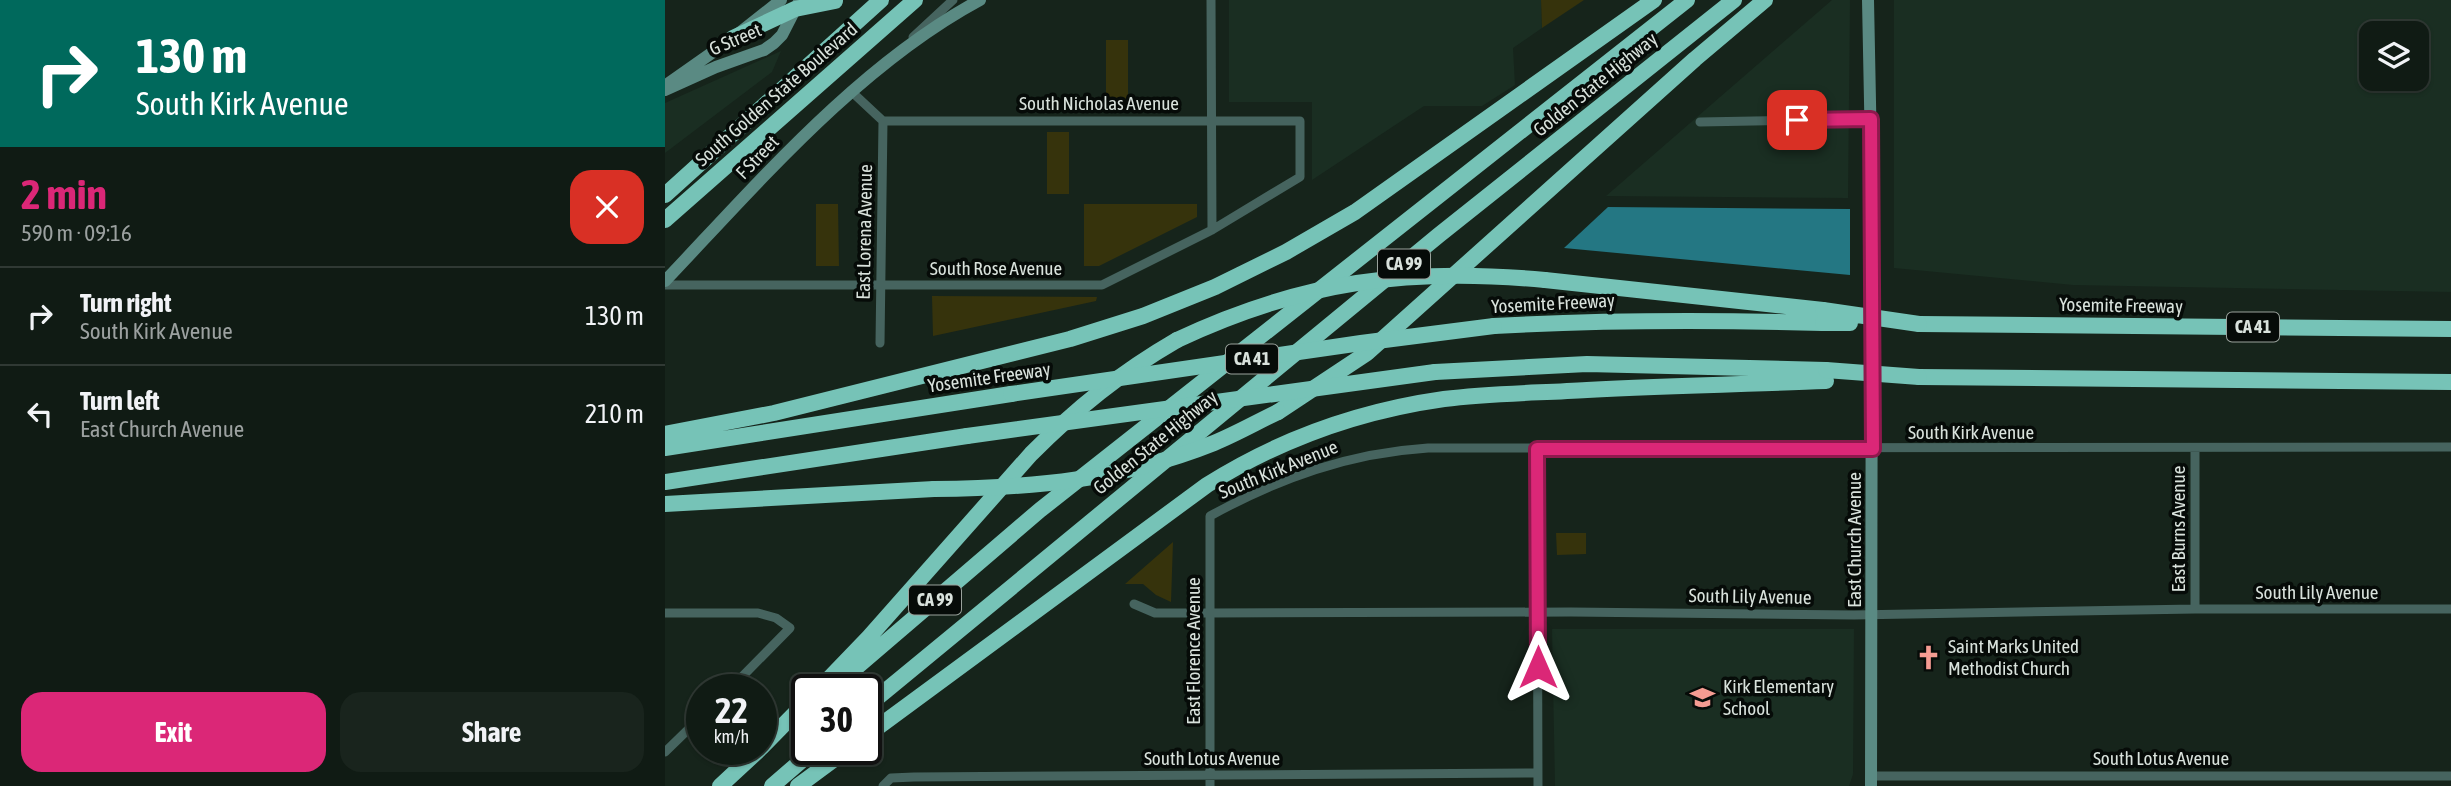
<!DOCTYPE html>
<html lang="en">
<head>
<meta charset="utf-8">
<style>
	body { margin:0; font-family:"Asap Condensed",sans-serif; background:#19241d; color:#f1f3f6; height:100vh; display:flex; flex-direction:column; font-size:26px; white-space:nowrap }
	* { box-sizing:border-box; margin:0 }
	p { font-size:23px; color:#9ca1a0 }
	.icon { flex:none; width:38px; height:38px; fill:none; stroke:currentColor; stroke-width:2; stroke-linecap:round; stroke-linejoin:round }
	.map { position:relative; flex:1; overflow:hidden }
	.sheet { display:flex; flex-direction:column; background:#101b14; width:665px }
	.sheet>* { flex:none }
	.banner { background:#00695c; color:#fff; overflow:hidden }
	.tools { position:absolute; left:1694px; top:21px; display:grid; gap:14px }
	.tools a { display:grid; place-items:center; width:70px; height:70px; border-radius:14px; background:#101b14; box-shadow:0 2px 5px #0004,0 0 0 2px #303934; font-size:35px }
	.speed { position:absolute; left:21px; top:674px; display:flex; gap:14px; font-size:35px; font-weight:700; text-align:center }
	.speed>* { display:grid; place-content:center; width:91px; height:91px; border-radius:50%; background:#101b14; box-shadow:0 2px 5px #0004,0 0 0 2px #303934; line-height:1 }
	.speed small { font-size:18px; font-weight:400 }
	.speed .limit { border:4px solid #111; border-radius:10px; background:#fff; color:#111 }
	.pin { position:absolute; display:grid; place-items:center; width:60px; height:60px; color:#fff; margin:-30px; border-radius:14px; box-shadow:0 4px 10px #0006 }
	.me { position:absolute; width:77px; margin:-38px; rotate:0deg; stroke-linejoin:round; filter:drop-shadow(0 0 5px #0008) }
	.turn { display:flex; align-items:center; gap:24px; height:147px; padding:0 21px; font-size:32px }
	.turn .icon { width:91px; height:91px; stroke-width:2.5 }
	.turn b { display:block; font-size:49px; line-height:60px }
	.round { display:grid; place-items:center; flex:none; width:74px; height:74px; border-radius:21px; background:#19241d }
	.head { display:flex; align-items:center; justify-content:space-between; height:119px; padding:0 21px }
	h1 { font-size:42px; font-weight:700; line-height:52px; color:#db2777 }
	.action { display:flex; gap:14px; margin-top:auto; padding:14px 21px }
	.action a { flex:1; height:80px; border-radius:21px; background:#db2777; color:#fff; font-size:28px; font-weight:700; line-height:80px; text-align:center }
	.action a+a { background:#19241d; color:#f1f3f6 }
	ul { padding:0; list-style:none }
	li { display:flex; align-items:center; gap:21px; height:98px; padding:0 21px; border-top:2px solid #303934 }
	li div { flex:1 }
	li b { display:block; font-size:26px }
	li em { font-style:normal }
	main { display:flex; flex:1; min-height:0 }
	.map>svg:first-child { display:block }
	.built { fill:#1a2e22; fill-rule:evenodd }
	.green { fill:#36330c }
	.water { fill:#247783 }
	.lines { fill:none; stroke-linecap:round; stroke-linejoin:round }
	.street { stroke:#46645f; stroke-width:9 }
	.secondary { stroke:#5a8a83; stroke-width:12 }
	.highway { stroke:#76c3b7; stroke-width:16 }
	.highway-bridge { stroke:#76c3b7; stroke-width:16 }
	.route-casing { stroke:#8e194d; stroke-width:18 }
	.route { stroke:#db2777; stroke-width:12 }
	.labels { text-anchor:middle; stroke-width:7; stroke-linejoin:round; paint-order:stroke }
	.shield { fill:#060b08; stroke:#9aa29c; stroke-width:2 }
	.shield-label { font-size:18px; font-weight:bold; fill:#d9e2dc }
	.street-label { font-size:19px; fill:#d9e2dc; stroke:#060b08 }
	.poi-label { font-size:19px; fill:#d9e2dc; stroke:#060b08; text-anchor:start }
</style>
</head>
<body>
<main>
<section class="sheet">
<div class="banner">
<div class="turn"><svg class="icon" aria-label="right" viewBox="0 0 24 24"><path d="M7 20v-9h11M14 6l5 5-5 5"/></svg><div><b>130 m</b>South Kirk Avenue</div></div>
</div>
<div class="head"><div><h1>2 min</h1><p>590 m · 09:16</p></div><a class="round" style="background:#d93025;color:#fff"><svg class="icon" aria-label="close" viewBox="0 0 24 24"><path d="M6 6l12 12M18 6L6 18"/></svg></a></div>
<ul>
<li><svg class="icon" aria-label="right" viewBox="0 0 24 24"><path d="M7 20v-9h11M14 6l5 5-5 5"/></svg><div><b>Turn right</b><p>South Kirk Avenue</p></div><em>130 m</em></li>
<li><svg class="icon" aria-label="left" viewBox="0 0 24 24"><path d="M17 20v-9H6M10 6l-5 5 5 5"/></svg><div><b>Turn left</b><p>East Church Avenue</p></div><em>210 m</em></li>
</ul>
<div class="action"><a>Exit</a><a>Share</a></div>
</section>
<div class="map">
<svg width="1786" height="786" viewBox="0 0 1786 786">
	<rect width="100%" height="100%" fill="#16241b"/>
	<path class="built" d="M 564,0 L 876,0 L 877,28 L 848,48 L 850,85 L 817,106 L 759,106 L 647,180 L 647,102 L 564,102 Z
		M 1167,0 L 1185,0 L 1183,198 L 941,196 Z
		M 1229,0 L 1786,0 L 1786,292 L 1408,285 L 1229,268 ZM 1706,33 L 1752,33 L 1752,79 L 1706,79 Z
		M 116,51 L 107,72 L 0,153 L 0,103 Z
		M 887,629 L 1189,629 L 1188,774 L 1184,786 L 890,786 Z"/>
	<path class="green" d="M 876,0 L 919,0 L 877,28 Z
		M 441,40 L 463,40 L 463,102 L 441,102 Z
		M 382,132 L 404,132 L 404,194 L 382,194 Z
		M 151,204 L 173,204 L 174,266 L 151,266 Z
		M 419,204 L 532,204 L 532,217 L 434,266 L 419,266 Z
		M 267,296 L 432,297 L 431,301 L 268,336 Z
		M 891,533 L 921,533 L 921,554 L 892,555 Z
		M 508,542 L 506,602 L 491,595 L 478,584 L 460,584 Z"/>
	<path class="water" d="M 943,207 L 1185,209 L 1185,275 L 899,248 Z"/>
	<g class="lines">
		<path class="street" d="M 546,0 L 547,230
			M 248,37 L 288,0
			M 1035,122 L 1206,119
			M 0,285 L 437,285 L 547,230 L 635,177 L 635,121 L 218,121 L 188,93
			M 215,343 L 218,121
			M 872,449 L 873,786
			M 469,604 L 490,613 L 545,613 L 906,612 L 1189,615 L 1530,609 L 1786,609
			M 1530,609 L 1530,448
			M 0,613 L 93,613 L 111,618 L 125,628 L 64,690
			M 0,752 L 37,716
			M 1206,776 L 1786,776
			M 218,786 L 226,778 L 249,777 L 873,773
			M 545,786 L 545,516 C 614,478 684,453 763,448 L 1786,447"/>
		<path class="secondary" d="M 1203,0 L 1207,203 L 1206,786
			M 4,83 L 68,38 L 116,0
			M 0,90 L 51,67 L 99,50 L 109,43 L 117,35 L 135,0
			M 0,281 C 94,182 194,65 315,0"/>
		<path class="highway" d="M 68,38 L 130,9 L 170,1
			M 0,195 L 216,0
			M 0,220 L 250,0
			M 880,280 L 1158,310
			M 1254,324 L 1786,329
			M 829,326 C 939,320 1048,320 1158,323
			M 770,372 L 922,364 L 1161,370
			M 1254,377 L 1786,382
			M 613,412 L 702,353 L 1030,59 L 1100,0
			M 0,434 L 109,413 L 405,339 L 478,316 L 550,287 L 621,252 L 690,212 L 989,0
			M 0,448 L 346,394
			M 0,482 L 302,436
			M 0,504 L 269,489
			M 153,690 L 204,637 L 366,454 C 412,408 455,373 512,340
			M 165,690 L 375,510 L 1022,0
			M 201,707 L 774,235 L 1069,0
			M 201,736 L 542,485 C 615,439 694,411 779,399 C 826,393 875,393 922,390 C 1002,386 1081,384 1161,381
			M 96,748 L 142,701
			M 55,786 L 95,749
			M 107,786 L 150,749
			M 133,786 L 183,749"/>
		<path class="highway-bridge" d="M 1158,310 L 1254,324
			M 1158,323 L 1185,323
			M 512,340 C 637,281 744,267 880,280
			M 1161,370 L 1254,377
			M 346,394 L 696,343 L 829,326
			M 302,436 L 770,372
			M 269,489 C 368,488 456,480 549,443 C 571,434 592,422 613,412"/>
	</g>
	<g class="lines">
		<defs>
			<path id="route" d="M 873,667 L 872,449 L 1208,449 L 1206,119 L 1132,120"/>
		</defs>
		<use href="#route" class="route-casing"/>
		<use href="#route" class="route"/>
	</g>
	<defs>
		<symbol id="church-bare" viewBox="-9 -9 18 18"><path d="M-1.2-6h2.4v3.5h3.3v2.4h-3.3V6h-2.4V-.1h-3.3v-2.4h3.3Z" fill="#f59c92" stroke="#060b08" stroke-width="2.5" paint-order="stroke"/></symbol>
		<symbol id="school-bare" viewBox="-9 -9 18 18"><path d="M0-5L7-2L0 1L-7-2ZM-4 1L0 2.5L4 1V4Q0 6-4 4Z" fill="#f59c92" stroke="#060b08" stroke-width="2.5" paint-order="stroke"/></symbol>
	</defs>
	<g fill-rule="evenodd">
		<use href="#church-bare" x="1246" y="640" width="35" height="35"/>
		<use href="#school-bare" x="1020" y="680" width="35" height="35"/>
	</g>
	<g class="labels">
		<g class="shield">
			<rect x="713" y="249.5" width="52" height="29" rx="5"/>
			<rect x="1562" y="312.5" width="52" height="29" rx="5"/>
			<rect x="561" y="344.5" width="52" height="29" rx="5"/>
			<rect x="244" y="585.5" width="52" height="29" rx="5"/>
		</g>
		<g class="shield-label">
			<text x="739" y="270">CA 99</text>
			<text x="1588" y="333">CA 41</text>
			<text x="587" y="365">CA 41</text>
			<text x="270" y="606">CA 99</text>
		</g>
		<g class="street-label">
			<text transform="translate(70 39) rotate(-23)" y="7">G Street</text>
			<text transform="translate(930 84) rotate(-39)" y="7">Golden State Highway</text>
			<text transform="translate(111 94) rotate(-41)" y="7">South Golden State Boulevard</text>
			<text x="434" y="110">South Nicholas Avenue</text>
			<text transform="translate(92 157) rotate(-46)" y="7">F Street</text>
			<text transform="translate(199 232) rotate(-89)" y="7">East Lorena Avenue</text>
			<text x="331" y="275">South Rose Avenue</text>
			<text transform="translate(888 303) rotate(-3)" y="7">Yosemite Freeway</text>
			<text transform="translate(1456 305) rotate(1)" y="7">Yosemite Freeway</text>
			<text transform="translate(324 377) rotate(-8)" y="7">Yosemite Freeway</text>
			<text x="1306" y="439">South Kirk Avenue</text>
			<text transform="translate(490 442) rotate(-39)" y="7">Golden State Highway</text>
			<text transform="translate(613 469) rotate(-22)" y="7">South Kirk Avenue</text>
			<text transform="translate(1513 529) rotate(-90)" y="7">East Burns Avenue</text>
			<text transform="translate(1189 540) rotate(-90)" y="7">East Church Avenue</text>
			<text x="1652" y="599">South Lily Avenue</text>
			<text transform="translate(1085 596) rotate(1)" y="7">South Lily Avenue</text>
			<text transform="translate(528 651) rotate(-90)" y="7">East Florence Avenue</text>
			<text x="547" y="765">South Lotus Avenue</text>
			<text x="1496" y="765">South Lotus Avenue</text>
		</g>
		<g class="poi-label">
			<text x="1283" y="653">Saint Marks United<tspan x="1283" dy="22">Methodist Church</tspan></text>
			<text x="1058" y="693">Kirk Elementary<tspan x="1058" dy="22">School</tspan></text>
		</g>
	</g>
</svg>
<div class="tools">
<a><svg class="icon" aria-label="layers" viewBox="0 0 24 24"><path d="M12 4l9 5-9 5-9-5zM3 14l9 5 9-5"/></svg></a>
</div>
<div class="speed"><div>22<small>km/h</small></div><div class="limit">30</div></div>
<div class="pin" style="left:1132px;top:120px;background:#d93025"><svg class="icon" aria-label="arrive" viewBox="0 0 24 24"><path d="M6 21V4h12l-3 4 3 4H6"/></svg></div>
<svg class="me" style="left:873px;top:667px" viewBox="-20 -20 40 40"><path d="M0-17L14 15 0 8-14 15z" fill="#db2777" stroke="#fff" stroke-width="4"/></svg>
</div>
</main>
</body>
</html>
